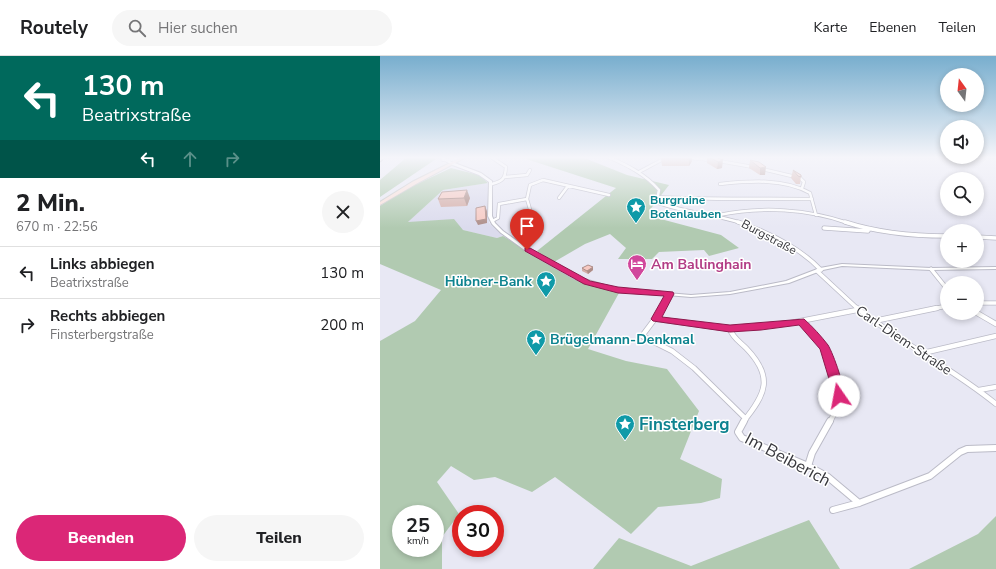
<!DOCTYPE html>
<html lang="de">
<head>
<meta charset="utf-8">
<style>
	body { margin:0; font-family:"Nunito Sans",sans-serif; background:#f6f6f6; color:#202124; height:100vh; display:flex; flex-direction:column; font-size:15px; white-space:nowrap }
	* { box-sizing:border-box; margin:0 }
	p { font-size:13px; color:#757577 }
	.icon { flex:none; width:22px; height:22px; fill:none; stroke:currentColor; stroke-width:2; stroke-linecap:round; stroke-linejoin:round }
	.map { position:relative; flex:1; overflow:hidden }
	.details { display:flex; flex-direction:column; background:#fff; width:380px }
	.details>* { flex:none }
	.banner { background:#00695c; color:#fff; overflow:hidden }
	.needle { width:26px; rotate:345deg }
	.tools { position:absolute; left:560px; top:12px; display:grid; gap:8px }
	.tools a { display:grid; place-items:center; width:44px; height:44px; border-radius:50%; background:#fff; box-shadow:0 2px 6px #0003; font-size:20px }
	.speed { position:absolute; left:12px; top:449px; display:flex; gap:8px; font-size:20px; font-weight:700; text-align:center }
	.speed>* { display:grid; place-content:center; width:52px; height:52px; border-radius:50%; background:#fff; box-shadow:0 2px 6px #0003; line-height:1 }
	.speed small { font-size:10px; font-weight:400 }
	.speed .limit { border:6px solid #d22; background:#fff; color:#111 }
	.pin { position:absolute; display:grid; place-items:center; width:34px; height:34px; color:#fff; margin:-41px -17px; border-radius:50% 50% 50% 0; rotate:-45deg; box-shadow:0 0 4px #0007 }
	.pin .icon { rotate:45deg }
	.me { position:absolute; width:44px; margin:-22px; rotate:348deg; stroke-linejoin:round; filter:drop-shadow(0 0 3px #0008) }
	.turn { display:flex; align-items:center; gap:14px; height:84px; padding:0 16px; font-size:18px }
	.turn .icon { width:52px; height:52px; stroke-width:2.5 }
	.turn b { display:block; font-size:28px; line-height:34px }
	.lanes { display:flex; align-items:center; height:38px; padding:0 16px; background:#0003; justify-content:center; gap:20px; direction:ltr }
	.lanes .off { opacity:.35 }
	.round { display:grid; place-items:center; flex:none; width:42px; height:42px; border-radius:21px; background:#f6f6f6 }
	.head { display:flex; align-items:center; justify-content:space-between; height:68px; padding:0 16px }
	h1 { font-size:24px; font-weight:800; line-height:30px }
	.cta { display:flex; gap:8px; margin-top:auto; padding:8px 16px }
	.cta a { flex:1; height:46px; border-radius:24px; background:#db2777; color:#fff; font-size:16px; font-weight:800; line-height:46px; text-align:center }
	.cta a+a { background:#f6f6f6; color:#202124 }
	ul { padding:0; list-style:none }
	li { display:flex; align-items:center; gap:12px; height:52px; padding:0 16px; border-top:1px solid #e0e0e0 }
	li div { flex:1 }
	li b { display:block; font-size:15px }
	li em { font-style:normal }
	header { display:flex; align-items:center; gap:24px; box-sizing:border-box; height:56px; padding:0 20px; background:#fff; border-bottom:1px solid #e0e0e0 }
	header strong { font-size:19px }
	nav { display:flex; gap:22px; margin-inline-start:auto; font-size:14px }
	.search { width:280px; height:36px; background:#f6f6f6; display:flex; align-items:center; gap:10px; box-sizing:border-box; padding:0 14px; border-radius:22px; color:#757577; font-size:15px }
	main { display:flex; flex:1; min-height:0 }
	.map>svg:first-child { display:block }
	.built { fill:#dbdbed }
	.green { fill:#b1cab1; fill-rule:evenodd }
	.lines { fill:none; stroke-linecap:round; stroke-linejoin:round }
	.minor-far3-casing { stroke:#bbbbc7; stroke-width:4 }
	.minor-far2-casing { stroke:#bbbbc7; stroke-width:5 }
	.minor-far1-casing { stroke:#bbbbc7; stroke-width:6 }
	.minor-casing { stroke:#bbbbc7; stroke-width:8 }
	.tertiary-casing { stroke:#bbbbc7; stroke-width:2 }
	.primary-casing { stroke:#c8c8c9; stroke-width:2 }
	.minor-far3 { stroke:#fff; stroke-width:2.5 }
	.minor-far2 { stroke:#fff; stroke-width:3.5 }
	.minor-far1 { stroke:#fff; stroke-width:4.5 }
	.minor { stroke:#fff; stroke-width:6 }
	.tertiary { fill:#fff; fill-rule:evenodd }
	.primary { fill:#fae0da; fill-rule:evenodd }
	.rail { stroke:#64646a; stroke-width:1; stroke-dasharray:3.5 3.5; stroke-linecap:butt }
	.wall { fill:#d4ada7 }
	.shaded-wall { fill:#ad8d88 }
	.building { fill:#f7c9c2; stroke:#ad8d88 }
	.route { fill:#db2777; stroke:#8e194d }
	.labels { text-anchor:middle; stroke-width:3; stroke-linejoin:round; paint-order:stroke }
	.far-culture-label { font-size:12px; font-weight:bold; fill:#0d838f; stroke:#fff; text-anchor:start }
	.far-street-label { font-size:12px; fill:#39393e; stroke:#fff }
	.hotel-label { font-size:14px; font-weight:bold; fill:#b23c85; stroke:#fff; text-anchor:start }
	.culture-label { font-size:14px; font-weight:bold; fill:#0d838f; stroke:#fff; text-anchor:end }
	.street-label { font-size:14px; fill:#39393e; stroke:#fff }
	.near-culture-label { font-size:17px; font-weight:bold; fill:#0d838f; stroke:#fff; text-anchor:start }
	.near-street-label { font-size:17px; fill:#39393e; stroke:#fff }
</style>
</head>
<body>
<header>
<strong>Routely</strong>
<div class="search"><svg class="icon" aria-label="search" viewBox="0 0 24 24"><circle cx="10" cy="10" r="6"/><path d="M15 15l6 6"/></svg>Hier suchen</div>
<nav><a>Karte</a><a>Ebenen</a><a>Teilen</a></nav>
</header>
<main>
<section class="details">
<div class="banner">
<div class="turn"><svg class="icon" aria-label="left" viewBox="0 0 24 24"><path d="M17 20v-9H6M10 6l-5 5 5 5"/></svg><div><b>130 m</b>Beatrixstraße</div></div>
<div class="lanes"><svg class="icon" aria-label="left" viewBox="0 0 24 24"><path d="M17 20v-9H6M10 6l-5 5 5 5"/></svg><svg class="icon off" aria-label="ahead" viewBox="0 0 24 24"><path d="M12 20V5M6 11l6-6 6 6"/></svg><svg class="icon off" aria-label="right" viewBox="0 0 24 24"><path d="M7 20v-9h11M14 6l5 5-5 5"/></svg></div>
</div>
<div class="head"><div><h1>2 Min.</h1><p>670 m · 22:56</p></div><a class="round"><svg class="icon" aria-label="close" viewBox="0 0 24 24"><path d="M6 6l12 12M18 6L6 18"/></svg></a></div>
<ul>
<li><svg class="icon" aria-label="left" viewBox="0 0 24 24"><path d="M17 20v-9H6M10 6l-5 5 5 5"/></svg><div><b>Links abbiegen</b><p>Beatrixstraße</p></div><em>130 m</em></li>
<li><svg class="icon" aria-label="right" viewBox="0 0 24 24"><path d="M7 20v-9h11M14 6l5 5-5 5"/></svg><div><b>Rechts abbiegen</b><p>Finsterbergstraße</p></div><em>200 m</em></li>
</ul>
<div class="cta"><a>Beenden</a><a>Teilen</a></div>
</section>
<div class="map">
<svg width="616" height="513" viewBox="0 0 616 513">
	<rect width="100%" height="100%" fill="#e8e8f4"/>
	<path class="built" d="M 108,127 L 109,167 L 123,180 L 117,182 L 83,174 L 28,166 L 63,134 Z"/>
	<path class="green" d="M 27,101 L 54,101 L 56,103 L 0,141 L 0,124 Z
		M 140,101 L 202,101 L 247,119 L 289,129 L 269,155 L 277,162 L 341,179 L 359,192 L 329,200 L 324,194 L 279,196 L 272,203 L 238,203 L 246,192 L 230,178 L 205,188 L 174,206 L 157,195 L 236,132 Z
		M 71,112 L 99,119 L 108,127 L 63,134 L 28,166 L 74,163 L 83,174 L 117,182 L 123,180 L 194,223 L 239,237 L 208,293 L 246,305 L 287,313 L 319,355 L 300,403 L 342,423 L 340,442 L 321,447 L 278,451 L 251,478 L 175,421 L 152,436 L 115,421 L 94,424 L 71,410 L 57,426 L 79,458 L 62,481 L 62,513 L 0,513 L 0,285 L 35,265 L 61,234 L 0,208 L 0,150 L 24,134 ZM 21,458 L 55,458 L 55,492 L 21,492 Z
		M 616,460 L 616,513 L 529,513 L 598,478 Z
		M 429,464 L 460,513 L 213,513 L 239,482 L 311,510 Z"/>
	<g class="lines">
		<defs>
			<path id="minor-far3" d="M 60,101 L 71,107
				M 111,101 L 126,111 C 125,123 123,125 112,128
				M 228,101 C 247,109 265,118 279,134 L 277,144 L 279,147 C 306,157 334,158 361,167
				M 300,101 L 332,104
				M 0,103 L 3,101
				M 63,104 L 80,103
				M 339,105 L 373,111
				M 382,113 L 420,122 L 424,126 L 422,132
				M 259,116 L 287,101 L 295,101
				M 125,121 L 147,119 L 150,114
				M 340,128 C 369,125 404,122 430,137 L 436,159
				M 278,141 C 329,144 381,142 432,143
				M 179,142 L 188,130
				M 339,159 C 381,150 428,153 468,167
				M 112,165 L 118,162 L 119,148 L 147,143
				M 154,167 L 147,143 L 150,129 L 163,124 L 229,139"/>
			<path id="minor-far2" d="M 153,166 L 154,168
				M 358,166 C 388,176 419,191 441,214
				M 465,166 C 499,177 532,180 567,180
				M 444,172 L 488,175
				M 597,181 L 616,182
				M 551,213 L 567,233
				M 437,215 L 478,253
				M 597,247 L 616,247
				M 282,253 L 290,238
				M 552,253 L 567,250"/>
			<path id="minor-far1" d="M 283,252 L 262,280 L 292,295 L 314,312 L 366,363
				M 477,252 C 521,287 572,312 616,348
				M 597,257 L 616,268
				M 276,263 L 350,273 L 410,267 L 477,254
				M 421,265 L 445,292 L 456,326 L 459,340 L 454,358 L 450,366
				M 494,265 L 557,252
				M 350,273 C 352,281 360,286 366,292 C 394,321 386,338 363,366
				M 543,297 L 616,280
				M 599,334 L 616,331"/>
			<path id="minor" d="M 364,365 L 358,376 L 362,382 L 428,410 L 448,421 L 479,447
				M 428,410 L 432,397 L 450,365
				M 453,454 L 479,447 L 550,420 L 580,396 L 587,393 L 616,392"/>
			<path id="tertiary" d="M 70,106 L 72,106 L 101,117 L 112,125 L 112,160 L 115,167 L 123,175 L 148,193 L 198,221 L 238,233 L 311,239 L 350,236 L 406,225 L 440,212 L 462,208 L 551,212 L 616,211 L 616,213 L 551,214 L 462,210 L 443,214 L 409,227 L 350,238 L 311,241 L 238,235 L 194,223 L 146,195 L 121,177 L 112,168 L 108,160 L 109,126 L 99,119 L 70,108 Z"/>
			<path id="primary" d="M 82,101 L 86,101 L 36,128 L 0,149 L 0,146 L 32,126 Z"/>
		</defs>
		<use href="#minor-far3" class="minor-far3-casing"/>
		<use href="#minor-far2" class="minor-far2-casing"/>
		<use href="#minor-far1" class="minor-far1-casing"/>
		<use href="#minor" class="minor-casing"/>
		<use href="#tertiary" class="tertiary-casing"/>
		<use href="#primary" class="primary-casing"/>
		<use href="#minor-far3" class="minor-far3"/>
		<use href="#minor-far2" class="minor-far2"/>
		<use href="#minor-far1" class="minor-far1"/>
		<use href="#minor" class="minor"/>
		<use href="#tertiary" class="tertiary"/>
		<use href="#primary" class="primary"/>
		<path class="rail" d="M 0,106 L 7,101"/>
	</g>
	<path class="wall" d="M 312,101 L 312,105 L 309,110 L 282,110 L 281,102 Z
		M 327,101 L 336,101 L 342,112 L 337,113 L 327,107 Z
		M 370,104 L 379,106 L 385,119 L 380,119 L 369,112 Z
		M 413,114 L 421,119 L 420,128 L 416,128 L 411,122 Z
		M 62,136 L 90,142 L 87,150 L 61,151 L 58,143 Z
		M 202,212 L 213,214 L 208,218 L 202,215 Z"/>
	<path class="shaded-wall" d="M 310,101 L 312,101 L 312,105 L 309,110 L 309,103 Z
		M 343,104 L 342,112 L 337,113 L 338,106 Z
		M 386,111 L 385,119 L 380,119 L 380,112 Z
		M 87,134 L 90,142 L 87,150 L 84,142 Z
		M 105,150 L 107,155 L 107,167 L 98,169 L 96,165 Z
		M 213,211 L 213,214 L 208,218 L 207,215 Z"/>
	<path class="building" d="M 283,101 L 310,101 L 309,103 L 281,102 Z
		M 329,101 L 336,101 L 343,104 L 338,106 Z
		M 370,104 L 379,106 L 386,111 L 380,112 Z
		M 413,114 L 421,119 L 421,121 L 418,120 Z
		M 87,134 L 84,142 L 58,143 L 62,136 Z
		M 105,150 L 106,163 L 96,165 L 96,152 Z
		M 208,209 L 213,211 L 207,215 L 202,212 Z"/>
	<linearGradient id="sky" x2="0" y2="1"><stop stop-color="#78aece"/><stop offset="0.59" stop-color="#f5f5fa"/><stop offset="1" stop-color="#f5f5fa" stop-opacity="0"/></linearGradient>
	<rect width="616" height="172" fill="url(#sky)"/>
	<path class="route" d="M 145,192 L 150,192 L 210,225 L 238,231 L 293,236 L 294,238 L 282,261 L 350,269 L 424,263 C 433,271 441,280 448,289 C 453,297 467,335 463,343 L 455,343 L 440,293 L 419,269 L 381,274 L 350,276 L 273,265 L 271,263 L 284,240 L 238,237 L 204,228 L 145,195 Z"/>
	<defs>
		<symbol id="sight-pin" viewBox="-11 -11 22 30"><path d="M0 17L-7.5 6A9.5 9.5 0 1 1 7.5 6Z" fill="#0f9aa8" stroke="#fff"/><path d="M0-6L1.8-2.2L6-1.7L2.9 1.2L3.7 5.4L0 3.3L-3.7 5.4L-2.9 1.2L-6-1.7L-1.8-2.2Z" fill="#fff"/></symbol>
		<symbol id="hotel-pin" viewBox="-11 -11 22 30"><path d="M0 17L-7.5 6A9.5 9.5 0 1 1 7.5 6Z" fill="#d1479c" stroke="#fff"/><path d="M-6-4.5h1.5V1H6V5H4.5V3h-9V5H-6ZM-4 0a1.8 1.8 0 1 1 3.6 0ZM.5 0V-2.5h3Q6-2.5 6 0Z" fill="#fff"/></symbol>
	</defs>
	<g fill-rule="evenodd">
		<use href="#sight-pin" x="245" y="140" width="22" height="30"/>
		<use href="#hotel-pin" x="246" y="197" width="22" height="30"/>
		<use href="#sight-pin" x="155" y="214" width="22" height="30"/>
		<use href="#sight-pin" x="145" y="272" width="22" height="30"/>
		<use href="#sight-pin" x="234" y="357" width="22" height="30"/>
	</g>
	<g class="labels">
		<g class="far-culture-label">
			<text x="270" y="148">Burgruine<tspan x="270" dy="14">Botenlauben</tspan></text>
		</g>
		<g class="far-street-label">
			<text transform="translate(389 181) rotate(28)" y="4">Burgstraße</text>
		</g>
		<g class="hotel-label">
			<text x="271" y="213">Am Ballinghain</text>
		</g>
		<g class="culture-label">
			<text x="152" y="230">Hübner-Bank</text>
			<text x="170" y="288" text-anchor="start">Brügelmann-Denkmal</text>
		</g>
		<g class="street-label">
			<text transform="translate(524 284) rotate(34)" y="5">Carl-Diem-Straße</text>
		</g>
		<g class="near-culture-label">
			<text x="259" y="374">Finsterberg</text>
		</g>
		<g class="near-street-label">
			<text transform="translate(408 403) rotate(28)" y="6">Im Beiberich</text>
		</g>
	</g>
</svg>
<div class="tools">
<a><svg class="needle" viewBox="-14 -14 28 28"><path d="M0-13l5 13h-10z" fill="#e53935"/><path d="M0 13l5-13h-10z" fill="#757577"/></svg></a>
<a><svg class="icon" aria-label="sound" viewBox="0 0 24 24"><path d="M4 9h4l5-4v14l-5-4H4zM17 9q2 3 0 6"/></svg></a>
<a><svg class="icon" aria-label="search" viewBox="0 0 24 24"><circle cx="10" cy="10" r="6"/><path d="M15 15l6 6"/></svg></a>
<a>+</a>
<a>−</a>
</div>
<div class="speed"><div>25<small>km/h</small></div><div class="limit">30</div></div>
<div class="pin" style="left:147px;top:194px;background:#d93025"><svg class="icon" aria-label="arrive" viewBox="0 0 24 24"><path d="M6 21V4h12l-3 4 3 4H6"/></svg></div>
<svg class="me" style="left:459px;top:340px" viewBox="-20 -20 40 40"><circle r="19" fill="#fff"/><path d="M0-13L10 11 0 6-10 11z" fill="#db2777"/></svg>
</div>
</main>
</body>
</html>
